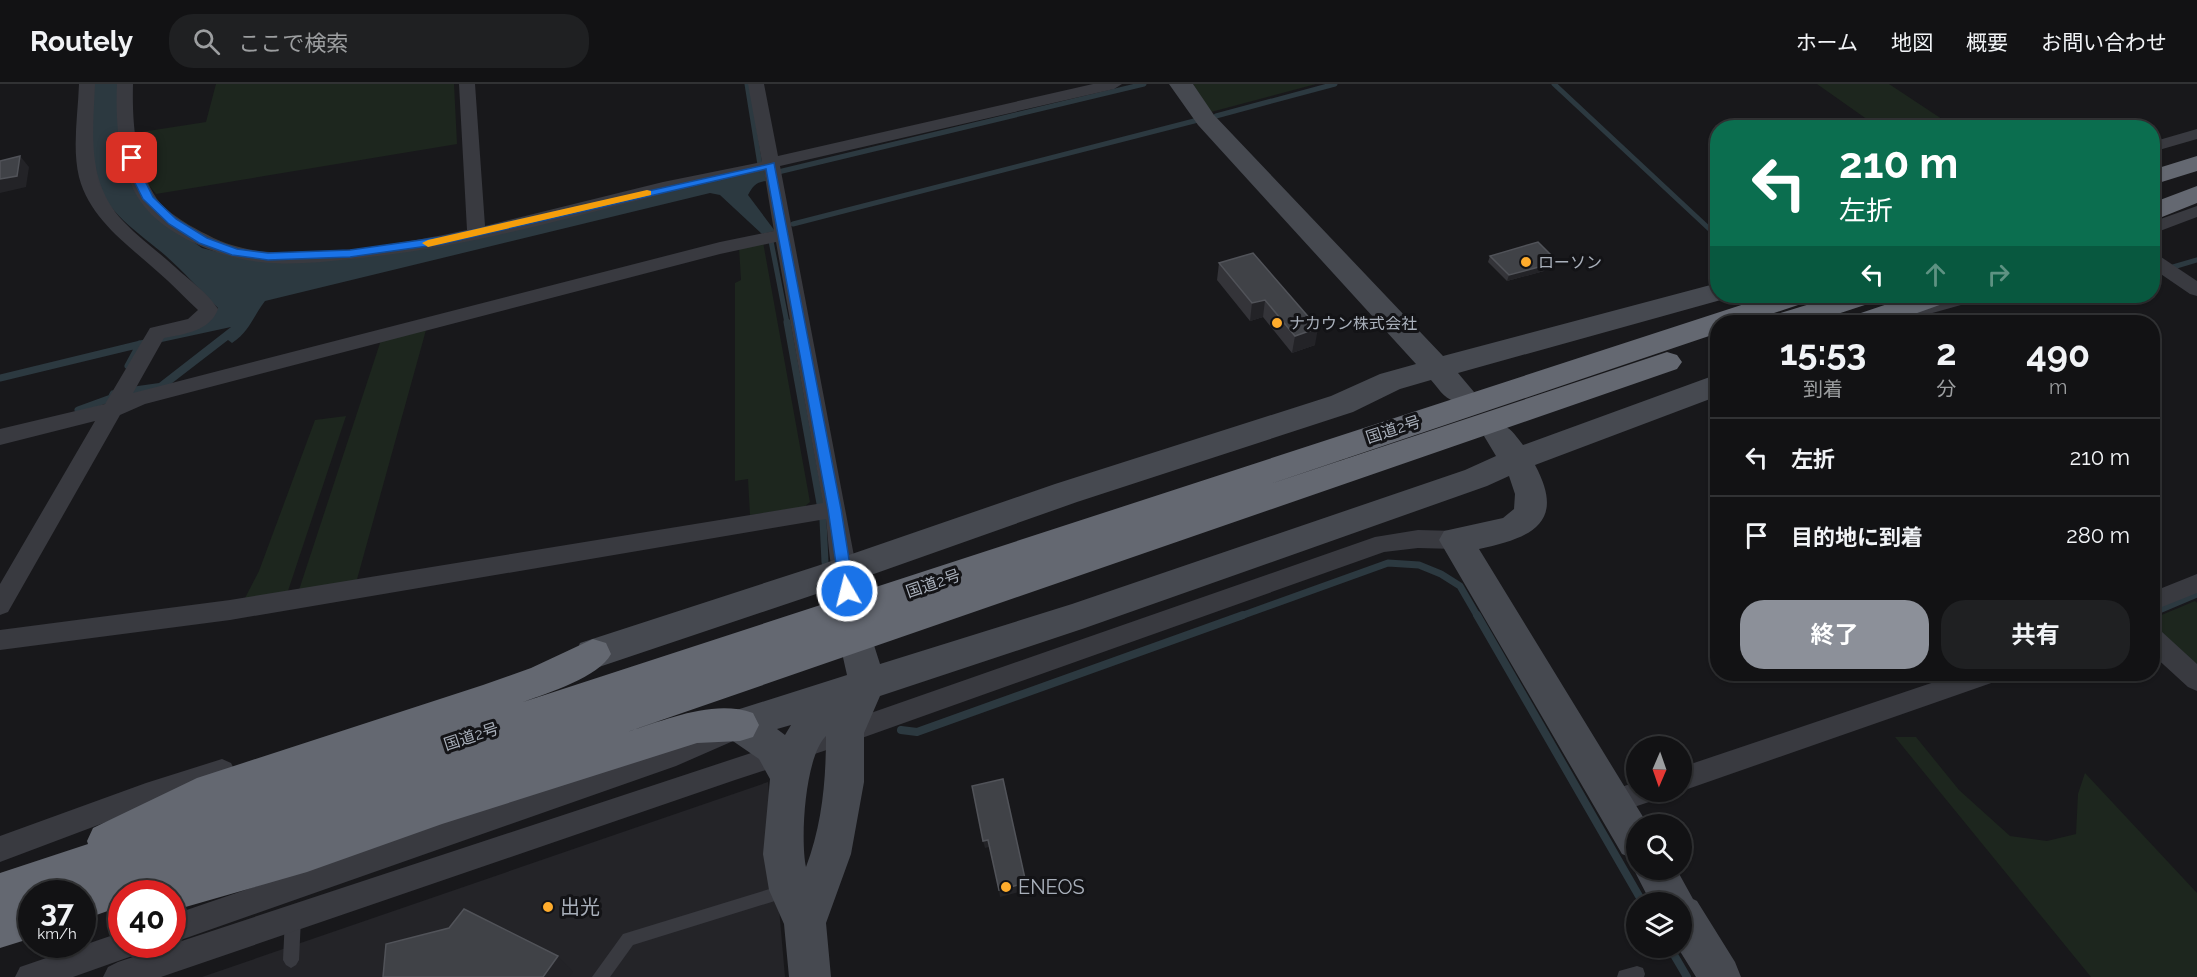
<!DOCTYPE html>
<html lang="ja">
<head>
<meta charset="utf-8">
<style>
	body { margin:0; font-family:Raleway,"Noto Sans JP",sans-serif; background:#1f2022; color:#f1f3f6; height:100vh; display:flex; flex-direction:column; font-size:22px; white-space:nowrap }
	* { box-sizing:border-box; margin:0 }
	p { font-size:20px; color:#9c9ea0 }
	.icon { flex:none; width:33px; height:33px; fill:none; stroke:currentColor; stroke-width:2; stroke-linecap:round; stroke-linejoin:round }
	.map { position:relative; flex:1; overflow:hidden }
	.side { position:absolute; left:1710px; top:231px; width:450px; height:366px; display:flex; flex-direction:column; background:#121214; border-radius:24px; box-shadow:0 2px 4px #0004,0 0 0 2px #313234 }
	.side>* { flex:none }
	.top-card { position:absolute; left:1710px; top:36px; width:450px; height:183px; border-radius:24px; box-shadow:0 2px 4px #0004,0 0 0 2px #313234; background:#0b6e4f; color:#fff; overflow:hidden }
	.needle { width:39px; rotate:182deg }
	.controls { position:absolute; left:1626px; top:652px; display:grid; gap:12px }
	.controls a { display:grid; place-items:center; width:66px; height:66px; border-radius:50%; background:#121214; box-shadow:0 2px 4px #0004,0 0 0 2px #313234; font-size:30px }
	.speed { position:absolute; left:18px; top:796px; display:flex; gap:12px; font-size:30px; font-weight:700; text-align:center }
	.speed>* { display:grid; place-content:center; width:78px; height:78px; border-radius:50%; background:#121214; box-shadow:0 2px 4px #0004,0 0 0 2px #313234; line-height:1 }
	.speed small { font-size:15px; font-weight:400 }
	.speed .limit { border:9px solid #d22; background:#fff; color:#111 }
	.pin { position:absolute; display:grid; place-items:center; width:51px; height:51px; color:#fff; margin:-26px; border-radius:12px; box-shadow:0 3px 9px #0006 }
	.me { position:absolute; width:66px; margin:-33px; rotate:352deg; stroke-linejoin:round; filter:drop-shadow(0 0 4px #0008) }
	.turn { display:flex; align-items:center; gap:21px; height:126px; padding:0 30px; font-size:27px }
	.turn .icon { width:78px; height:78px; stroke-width:2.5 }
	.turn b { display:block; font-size:42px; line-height:51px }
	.lanes { display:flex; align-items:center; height:57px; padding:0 30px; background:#0003; justify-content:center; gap:30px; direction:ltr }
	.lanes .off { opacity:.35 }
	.eta { display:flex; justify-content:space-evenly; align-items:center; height:102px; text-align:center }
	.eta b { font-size:36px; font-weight:700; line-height:42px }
	.primary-button { display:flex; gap:12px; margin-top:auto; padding:12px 30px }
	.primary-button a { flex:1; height:69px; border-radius:24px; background:#8c9099; color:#fff; font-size:24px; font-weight:700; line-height:69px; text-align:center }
	.primary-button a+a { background:#1f2022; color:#f1f3f6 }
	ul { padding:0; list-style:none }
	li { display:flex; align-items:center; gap:18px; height:78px; padding:0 30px; border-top:2px solid #313234 }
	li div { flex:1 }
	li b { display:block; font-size:22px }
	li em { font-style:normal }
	header { display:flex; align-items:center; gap:36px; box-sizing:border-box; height:84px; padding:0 30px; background:#121214; border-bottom:2px solid #313234 }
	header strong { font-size:28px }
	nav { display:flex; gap:33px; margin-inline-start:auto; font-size:21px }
	.search { width:420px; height:54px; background:#1f2022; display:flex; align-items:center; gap:15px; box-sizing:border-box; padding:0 21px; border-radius:24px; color:#9c9ea0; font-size:22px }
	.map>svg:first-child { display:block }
	.built { fill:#242428 }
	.green { fill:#1d261e }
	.water { fill:#2c3940 }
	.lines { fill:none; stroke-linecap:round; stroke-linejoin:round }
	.stream-far2 { stroke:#2c3940; stroke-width:5 }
	.stream-far1 { stroke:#2c3940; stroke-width:7 }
	.stream { stroke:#2c3940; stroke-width:8 }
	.lane { fill:#393a40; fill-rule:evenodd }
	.street { fill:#393a40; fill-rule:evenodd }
	.secondary { fill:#464950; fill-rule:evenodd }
	.highway { fill:#646871; fill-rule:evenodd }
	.wall { fill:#343439 }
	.shaded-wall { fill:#232327 }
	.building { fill:#404247; stroke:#515359; stroke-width:1.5 }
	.route { fill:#1a73e8; stroke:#114b97; stroke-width:1.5 }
	.slow { fill:#f59e0b }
	.poi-dot { fill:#ffac2c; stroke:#131316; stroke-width:2 }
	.labels { text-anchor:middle; stroke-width:6; stroke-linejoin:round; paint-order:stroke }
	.poi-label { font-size:16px; fill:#a9b0bb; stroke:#131316; text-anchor:start }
	.street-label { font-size:16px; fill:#a9b0bb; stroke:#131316 }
	.near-poi-label { font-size:20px; fill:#a9b0bb; stroke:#131316; text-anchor:start }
</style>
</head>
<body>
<header>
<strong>Routely</strong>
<div class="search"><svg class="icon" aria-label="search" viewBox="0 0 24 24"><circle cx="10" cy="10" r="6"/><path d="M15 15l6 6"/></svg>ここで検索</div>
<nav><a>ホーム</a><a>地図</a><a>概要</a><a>お問い合わせ</a></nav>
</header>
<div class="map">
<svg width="2197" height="893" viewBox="0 0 2197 893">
	<rect width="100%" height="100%" fill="#18181b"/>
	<path class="built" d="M 768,698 L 785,893 L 202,893 Z"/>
	<path class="green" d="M 216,0 L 454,0 L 457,60 L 156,110 L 144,95 L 135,49 L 206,38 Z
		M 1193,0 L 1316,0 L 1211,28 Z
		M 1817,0 L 1889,0 L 1954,43 L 1878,43 Z
		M 763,158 L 810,418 L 804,423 L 750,431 L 748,395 L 735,397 L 735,199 L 741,196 L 739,163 Z
		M 426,246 L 356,499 L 298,509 L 381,256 Z
		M 346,332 L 287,510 L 244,516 L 259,487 L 315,336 Z
		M 2195,517 L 2197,519 L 2197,591 L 2153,549 L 2152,535 Z
		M 1895,653 L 1916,653 L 1959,706 L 2010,752 L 2047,757 L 2076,750 L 2078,710 L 2085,689 L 2197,809 L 2197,893 L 2091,893 Z"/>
	<path class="water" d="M 93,0 L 120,0 L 120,53 L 128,95 L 147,125 L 202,164 L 222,169 L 367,171 L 764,85 L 766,97 C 756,98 753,102 748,111 L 775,147 L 762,150 L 720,111 L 710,109 L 265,217 C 252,234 250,247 232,259 L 228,256 L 167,303 L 126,312 L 131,303 L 159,299 L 231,243 L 157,259 L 156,255 L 206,240 L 218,224 C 201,207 184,188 166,172 C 141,150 103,127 95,92 C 88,63 92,29 93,0 Z"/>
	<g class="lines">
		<path class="stream-far2" d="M 747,0 L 761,87
			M 1554,0 L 1718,153
			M 1216,32 L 1335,0
			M 774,89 L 1144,0
			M 793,140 L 1198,36
			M 770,152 L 787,239
			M 2173,183 L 2197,176"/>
		<path class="stream-far1" d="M 787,238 L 823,436 L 825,478
			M 128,282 L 140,260
			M 0,294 L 149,258
			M 78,326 L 111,314 L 113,310
			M 2152,529 L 2197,510
			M 1238,533 L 1388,479 L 1419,481 L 1441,490 L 1460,502 L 1478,533"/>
		<path class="stream" d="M 1477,531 L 1643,819
			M 901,646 L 917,648 L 1243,531
			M 1670,864 L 1687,893"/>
		<path class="lane" d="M 786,800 L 791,802 L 793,807 L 791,812 L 633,861 L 610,893 L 592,893 L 623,850 Z
			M 293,827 L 298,829 L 301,834 L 299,876 L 296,881 L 291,884 L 286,881 L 283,876 L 285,834 L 288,829 Z
			M 1637,882 L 1643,884 L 1645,890 L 1644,893 L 1617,893 L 1619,887 Z"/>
		<path class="street" d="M 79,0 L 95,0 C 93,50 86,99 124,138 C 140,155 159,168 175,183 C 189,196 208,209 218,225 C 210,247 185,250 164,254 L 133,309 L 720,158 L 774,147 L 764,87 C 632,113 503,159 369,173 C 333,177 296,182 260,178 C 223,174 177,156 150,129 C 119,97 115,42 117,0 L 133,0 C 132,38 135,82 157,115 C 165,126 178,134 189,141 C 205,150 222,159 239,163 C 297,179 407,159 467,146 L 459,0 L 475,0 L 485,142 L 663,98 L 762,78 L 748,0 L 764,0 L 778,72 L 1093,0 L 1122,0 L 1114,5 L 780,82 L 854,472 L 855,487 L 851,494 L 843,496 L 835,494 C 829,483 828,450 826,435 L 230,536 L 0,566 L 0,546 L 230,516 L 823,419 L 776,158 L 720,170 L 145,320 L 120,331 L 8,528 L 0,531 L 0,500 L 95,337 L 0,361 L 0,345 L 105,320 L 150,244 L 188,235 L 198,226 C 185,214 172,200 158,188 C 127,160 90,135 79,93 C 72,63 78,30 79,0 Z
			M 2197,45 L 2197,55 L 2152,68 L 2152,58 Z
			M 2197,122 L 2197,133 L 2152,150 L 2152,138 Z
			M 2152,169 L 2158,171 L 2197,197 L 2197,212 L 2190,210 L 2152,184 Z
			M 1951,212 L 1981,212 L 1979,216 L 1900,238 L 1869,238 L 1872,233 Z
			M 1418,446 L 1456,447 L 1464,450 L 1467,456 L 1464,462 L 1456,465 L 1418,464 L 1384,468 L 845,660 L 735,696 L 161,893 L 103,893 L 108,883 L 118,878 L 845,638 L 1375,453 Z
			M 2197,490 L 2197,509 L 2152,527 L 2152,508 Z
			M 2152,544 L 2161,547 L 2197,580 L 2197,607 L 2188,603 L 2152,570 Z
			M 1958,590 L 2000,590 L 1997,597 L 1682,707 L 1682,683 Z
			M 731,635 L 740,638 L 744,646 L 740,654 L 676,682 L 172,859 L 172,831 L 661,664 Z
			M 222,675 L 231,679 L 235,687 L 231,695 L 146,723 L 0,778 L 0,752 L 146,699 Z
			M 1636,698 L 1636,708 L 1656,708 L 1652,717 L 1613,730 L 1604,727 L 1600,718 L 1604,709 Z
			M 122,848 L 122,861 L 139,861 L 135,871 L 73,893 L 15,893 L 20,883 Z"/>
		<path class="secondary" d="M 1169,0 L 1193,0 L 1214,31 L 1443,272 L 1718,199 L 1718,212 L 1730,212 L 1728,214 L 1458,289 L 1474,308 L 1470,315 C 1448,322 1444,311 1431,296 L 1400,305 L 1353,328 L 1077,418 L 837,503 L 593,585 L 580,581 L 575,570 L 580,559 L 817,482 L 1055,400 L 1331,312 L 1380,290 L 1416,280 L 1198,41 Z
			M 1718,290 L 1718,312 L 1535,381 C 1567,440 1530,454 1479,465 L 1648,741 L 1636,741 L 1636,776 L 1622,770 L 1439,456 L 1444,447 L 1503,434 L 1514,425 L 1515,410 L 1509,392 L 1487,402 L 1085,544 L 880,612 L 864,649 L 864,698 L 851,770 L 826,839 L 831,893 L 789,893 L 784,840 L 769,806 L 763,770 L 770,695 L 759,675 L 727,653 L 721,641 L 727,629 L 847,591 L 842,569 L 847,558 L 860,554 L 873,558 L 880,580 L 1072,520 L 1465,386 L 1496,372 L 1484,352 L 1488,344 C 1509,338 1511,346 1523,361 ZM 791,641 L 785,651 L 777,645 ZM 826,652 C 826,697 822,741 806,783 C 800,755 805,672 826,652 Z
			M 1636,780 L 1636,786 L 1677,786 L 1693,815 L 1697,817 L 1735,878 L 1741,893 L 1696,893 L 1678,864 L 1682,864 L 1682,819 L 1651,819 L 1634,786 Z"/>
		<path class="highway" d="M 2197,72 L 2197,87 L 2152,101 L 2152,86 Z
			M 2197,102 L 2197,119 L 2152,137 L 2152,119 Z
			M 1769,212 L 1811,212 L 1807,218 L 1747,238 L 1718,238 L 1718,249 L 1264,402 L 1667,268 L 1677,271 L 1682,278 L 1677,285 L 627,648 C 666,636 713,615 753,629 L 759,641 L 753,653 L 740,657 L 697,659 L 442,740 L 307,788 L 182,824 L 172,820 L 172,810 L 163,808 L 122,810 L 122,822 L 82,836 L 82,810 L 64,810 L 65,807 L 56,810 L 32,810 L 32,854 L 0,864 L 0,789 L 88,760 L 87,757 L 93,744 L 197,694 L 483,601 L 531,584 L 593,555 L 606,559 L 611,570 C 599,593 548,609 523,618 Z
			M 1836,212 L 1878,212 L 1874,218 L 1813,238 L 1770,238 L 1774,231 Z
			M 1911,212 L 1952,212 L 1948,218 L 1892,238 L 1851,238 L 1855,231 Z"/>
	</g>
	<path class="wall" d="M 1253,169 L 1315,261 L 1292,269 L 1263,233 L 1250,237 L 1217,196 L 1219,179 Z
		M 1490,172 L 1552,181 L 1545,183 L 1544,187 L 1507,197 L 1488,178 Z"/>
	<path class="shaded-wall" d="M 20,72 L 29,83 L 26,103 L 0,109 L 0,95 Z
		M 1555,175 L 1552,181 L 1545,183 L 1544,187 L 1507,197 L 1509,191 L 1543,178 Z
		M 1265,216 L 1263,233 L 1250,237 L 1252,219 Z
		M 1318,244 L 1315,261 L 1292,269 L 1295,252 Z
		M 988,756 L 989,763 L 985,764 L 983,757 Z
		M 1026,799 L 1026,806 L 1000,813 L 999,806 Z
		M 558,872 L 573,888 L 569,893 L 543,893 Z"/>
	<path class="building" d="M 20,72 L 17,92 L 0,95 L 0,77 Z
		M 1538,158 L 1555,175 L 1543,178 L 1546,181 L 1509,191 L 1490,172 Z
		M 1253,169 L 1318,244 L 1295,252 L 1265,216 L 1252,219 L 1219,179 Z
		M 1003,695 L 1026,799 L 999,806 L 988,756 L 983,757 L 972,702 Z
		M 464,825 L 558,872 L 543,893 L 383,893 L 386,860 L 449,844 Z"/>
	<path class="route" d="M 132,71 L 138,74 L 142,91 L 153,113 L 176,135 L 207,154 L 237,165 L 268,169 L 350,166 L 442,153 L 774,79 L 841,425 L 854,507 L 852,511 L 842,511 L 840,507 L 828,425 L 766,85 L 442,160 L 350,173 L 268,176 L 232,171 L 199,159 L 169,140 L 143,115 L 131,91 L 127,74 Z"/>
	<path class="slow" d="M 647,106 L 651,107 L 651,111 L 428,163 L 422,159 L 428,156 Z"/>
	<g class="poi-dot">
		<circle cx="1526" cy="178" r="6"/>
		<circle cx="1277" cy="239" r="6"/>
		<circle cx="1006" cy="803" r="6"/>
		<circle cx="548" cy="823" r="6"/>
	</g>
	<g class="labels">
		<g class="poi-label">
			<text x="1538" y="184">ローソン</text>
			<text x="1289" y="245">ナカウン株式会社</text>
		</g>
		<g class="street-label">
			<text transform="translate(1393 345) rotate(-18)" y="6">国道2号</text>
			<text transform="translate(933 499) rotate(-19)" y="6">国道2号</text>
			<text transform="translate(471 652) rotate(-18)" y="6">国道2号</text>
		</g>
		<g class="near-poi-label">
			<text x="1018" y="810">ENEOS</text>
			<text x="560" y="830">出光</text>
		</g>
	</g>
</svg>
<div class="controls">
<a><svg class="needle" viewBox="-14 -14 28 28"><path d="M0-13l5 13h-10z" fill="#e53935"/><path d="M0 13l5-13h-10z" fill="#9c9ea0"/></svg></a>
<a><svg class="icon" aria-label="search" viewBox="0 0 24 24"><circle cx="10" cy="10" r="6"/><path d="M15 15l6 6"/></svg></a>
<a><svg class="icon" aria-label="layers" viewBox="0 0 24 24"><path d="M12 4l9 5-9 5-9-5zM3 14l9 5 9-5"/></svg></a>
</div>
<div class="speed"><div>37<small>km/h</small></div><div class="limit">40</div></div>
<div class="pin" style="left:132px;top:74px;background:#d93025"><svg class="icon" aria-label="arrive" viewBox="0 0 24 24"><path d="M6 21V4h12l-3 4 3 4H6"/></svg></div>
<svg class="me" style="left:847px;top:507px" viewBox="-20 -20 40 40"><circle r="17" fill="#1a73e8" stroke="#fff" stroke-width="3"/><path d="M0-11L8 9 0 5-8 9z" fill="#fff"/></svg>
<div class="top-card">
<div class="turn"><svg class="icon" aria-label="left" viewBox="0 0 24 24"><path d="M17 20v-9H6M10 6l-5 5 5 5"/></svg><div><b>210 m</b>左折</div></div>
<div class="lanes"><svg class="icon" aria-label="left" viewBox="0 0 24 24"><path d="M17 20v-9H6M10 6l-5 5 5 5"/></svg><svg class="icon off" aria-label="ahead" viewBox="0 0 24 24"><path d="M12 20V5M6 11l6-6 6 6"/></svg><svg class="icon off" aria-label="right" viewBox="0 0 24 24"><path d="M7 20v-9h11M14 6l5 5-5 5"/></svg></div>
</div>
<section class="side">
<div class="eta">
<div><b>15:53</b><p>到着</p></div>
<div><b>2</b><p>分</p></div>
<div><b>490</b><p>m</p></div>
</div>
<ul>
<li><svg class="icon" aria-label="left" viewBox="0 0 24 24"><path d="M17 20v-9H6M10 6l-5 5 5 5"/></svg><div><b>左折</b></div><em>210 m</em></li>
<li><svg class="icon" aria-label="arrive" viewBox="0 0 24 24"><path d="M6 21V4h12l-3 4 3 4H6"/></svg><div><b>目的地に到着</b></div><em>280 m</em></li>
</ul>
<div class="primary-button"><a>終了</a><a>共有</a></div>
</section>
</div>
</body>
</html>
